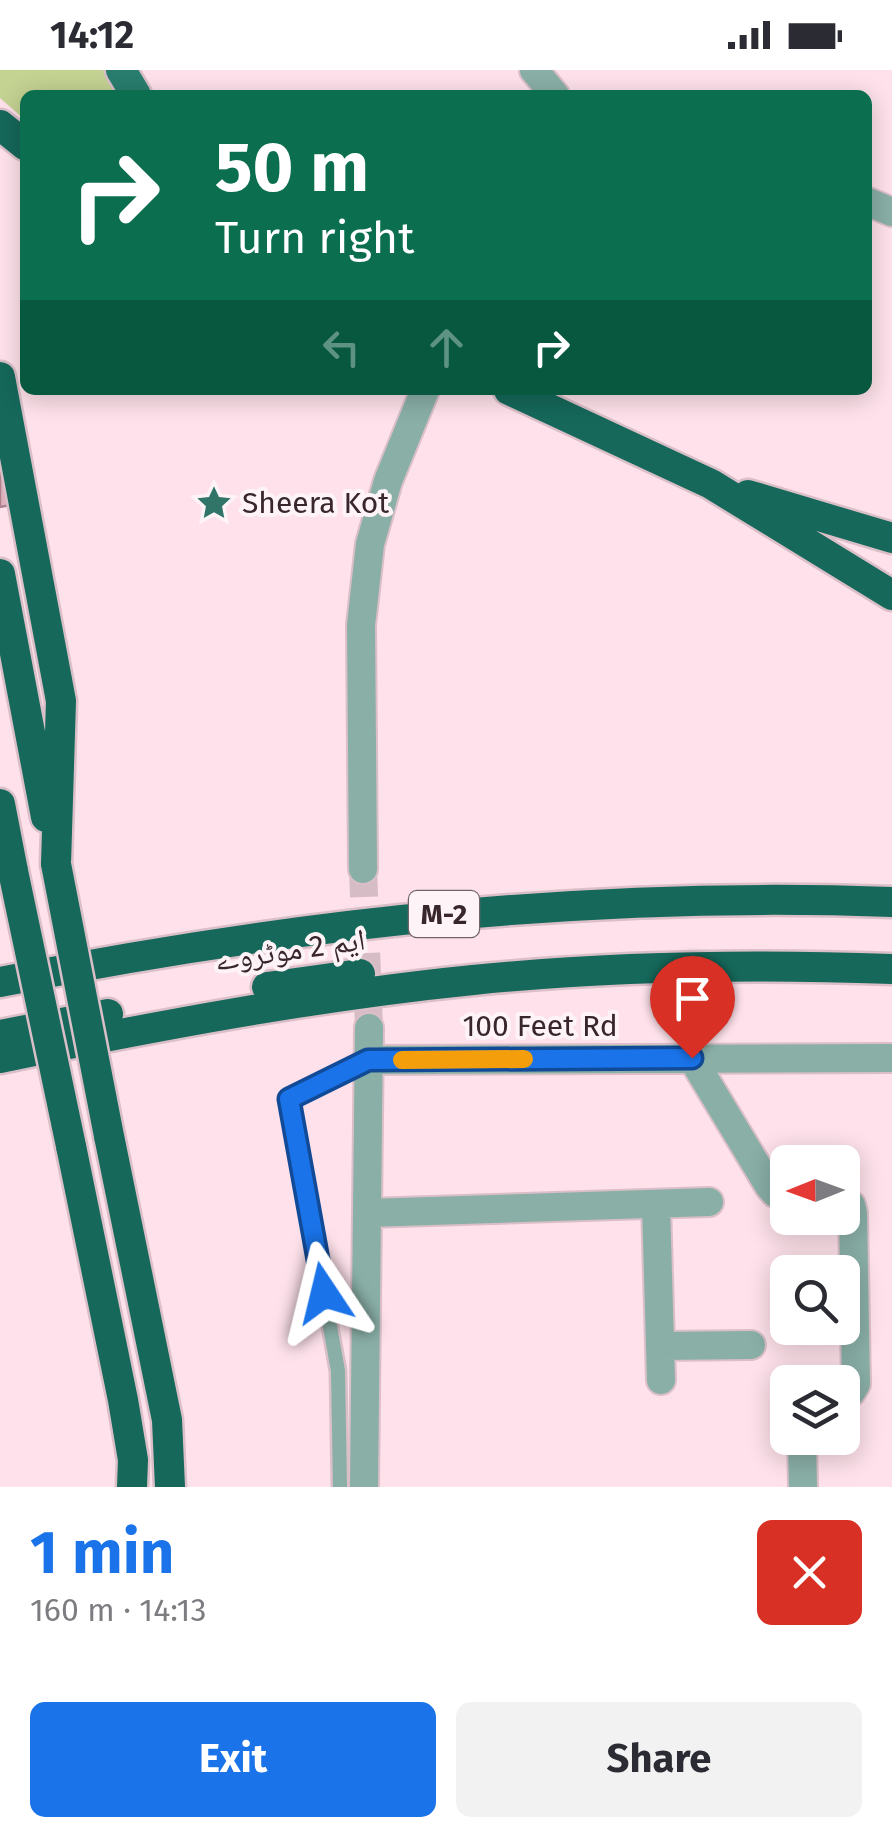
<!DOCTYPE html>
<html lang="en">
<head>
<meta charset="utf-8">
<style>
	body { margin:0; font-family:"Fira Sans","Noto Naskh Arabic",sans-serif; background:#f2f2f3; color:#2b2b33; height:100vh; display:flex; flex-direction:column; font-size:38px; white-space:nowrap }
	* { box-sizing:border-box; margin:0 }
	p { font-size:32px; color:#7c7c81 }
	.icon { flex:none; width:55px; height:55px; fill:none; stroke:currentColor; stroke-width:2; stroke-linecap:round; stroke-linejoin:round }
	.map { position:relative; height:1417px; overflow:hidden }
	.sheet { display:flex; flex-direction:column; background:#fff; flex:1 }
	.sheet>* { flex:none }
	.banner { position:absolute; left:20px; top:20px; width:852px; height:305px; border-radius:15px; box-shadow:0 5px 25px #0003; background:#0b6e4f; color:#fff; overflow:hidden }
	.needle { width:65px; rotate:269deg }
	.fabs { position:absolute; left:770px; top:1075px; display:grid; gap:20px }
	.fabs a { display:grid; place-items:center; width:90px; height:90px; border-radius:15px; background:#fff; box-shadow:0 5px 25px #0003; font-size:50px }
	.pin { position:absolute; display:grid; place-items:center; width:85px; height:85px; color:#fff; margin:-102px -42px; border-radius:50% 50% 50% 0; rotate:-45deg; box-shadow:0 0 10px #0007 }
	.pin .icon { rotate:45deg }
	.me { position:absolute; width:110px; margin:-55px; rotate:350deg; stroke-linejoin:round; filter:drop-shadow(0 0 8px #0008) }
	.turn { display:flex; align-items:center; gap:35px; height:210px; padding:0 30px; font-size:45px }
	.turn .icon { width:130px; height:130px; stroke-width:2.5 }
	.turn b { display:block; font-size:70px; line-height:85px }
	.lanes { display:flex; align-items:center; height:95px; padding:0 30px; background:#0003; justify-content:center; gap:50px; direction:ltr }
	.lanes .off { opacity:.35 }
	.round { display:grid; place-items:center; flex:none; width:105px; height:105px; border-radius:15px; background:#f2f2f3 }
	.summary { display:flex; align-items:center; justify-content:space-between; height:170px; padding:0 30px }
	h1 { font-size:60px; font-weight:700; line-height:75px; color:#1a73e8 }
	.action { display:flex; gap:20px; margin-top:auto; padding:20px 30px }
	.action a { flex:1; height:115px; border-radius:15px; background:#1a73e8; color:#fff; font-size:40px; font-weight:700; line-height:115px; text-align:center }
	.action a+a { background:#f2f2f3; color:#2b2b33 }
	.status { display:flex; justify-content:space-between; align-items:center; height:70px; padding:0 50px; background:#fff; direction:ltr }
	.status svg { height:28px; fill:currentColor }
	.map>svg:first-child { display:block }
	.green { fill:#c4d292 }
	.building { fill:#ddb0bd; stroke:#ad8390; stroke-width:2.5 }
	.lines { fill:none; stroke-linecap:round; stroke-linejoin:round }
	.street-tunnel { stroke:#d6bcc4; stroke-width:28; stroke-dasharray:28 14; stroke-linecap:butt }
	.lane-casing { stroke:#dabfc8; stroke-width:19 }
	.street-casing { stroke:#dabfc8; stroke-width:32 }
	.primary-casing { stroke:#dabfc8; stroke-width:35 }
	.highway-casing { stroke:#dabfc8; stroke-width:35 }
	.lane { stroke:#89afa6; stroke-width:14 }
	.street { stroke:#89afa6; stroke-width:28 }
	.primary { stroke:#297d6e; stroke-width:30 }
	.highway { stroke:#15685a; stroke-width:30 }
	.highway-bridge-casing { stroke:#dabfc8; stroke-width:35; stroke-linecap:butt }
	.highway-bridge { stroke:#15685a; stroke-width:30 }
	.route-casing { stroke:#114b97; stroke-width:25 }
	.route { stroke:#1a73e8; stroke-width:18 }
	.slow { stroke:#f59e0b; stroke-width:18 }
	.labels { text-anchor:middle; stroke-width:8; stroke-linejoin:round; paint-order:stroke }
	.shield { fill:#fef4f7; stroke:#736469; stroke-width:2.5 }
	.shield-label { font-size:28px; font-weight:bold; fill:#38262c }
	.poi-label { font-size:30px; fill:#38262c; stroke:#fef4f7; text-anchor:start }
	.street-label { font-size:30px; fill:#38262c; stroke:#fef4f7 }
</style>
</head>
<body>
<div class="status"><b>14:12</b><svg viewBox="0 0 49 12"><path d="M0 12V9h3v3zM5 12V6h3v6zM10 12V3h3v9zM15 12V0h3v12zM26 1h20v11H26zM47 4h2v5h-2z"/></svg></div>
<div class="map">
<svg width="892" height="1417" viewBox="0 0 892 1417">
	<rect width="100%" height="100%" fill="#fee1ea"/>
	<path class="green" d="M 0,0 L 104,0 L 121,25 L 25,25 L 25,50 L 0,28 Z"/>
	<path class="building" d="M 27,394 L 33,431 L 0,437 L 0,398 Z"/>
	<g class="lines">
		<path class="street-tunnel" d="M 363,799 L 369,958"/>
		<defs>
			<path id="lane" d="M 340,1417 L 338,1301 L 289,1029 L 368,990"/>
			<path id="street" d="M 534,0 L 555,25
				M 868,132 L 892,142
				M 363,799 L 361,555 L 370,474 L 388,411 L 425,320
				M 692,988 L 769,1116 L 775,1123 L 788,1126
				M 368,990 L 892,988
				M 842,1130 L 851,1135 L 853,1143 L 856,1314 L 851,1322 L 842,1322
				M 656,1134 L 661,1310
				M 367,1143 L 709,1132
				M 660,1276 L 751,1275
				M 802,1368 L 803,1417
				M 364,1417 L 369,958"/>
			<path id="primary" d="M 121,0 L 136,25"/>
			<path id="highway" d="M 0,55 L 25,75
				M 0,307 L 61,631 L 56,794
				M 509,320 L 711,414 L 892,525
				M 748,425 L 892,468
				M 0,504 L 46,747
				M 0,734 L 13,801
				M 0,912 C 297,853 589,821 892,832
				M 267,917 L 360,904
				M 0,965 L 108,944
				M 0,988 C 156,956 314,926 473,910 C 612,896 753,894 892,899
				M 109,1066 L 167,1350 L 170,1417
				M 71,1076 L 123,1330 L 133,1390 L 132,1417"/>
		</defs>
		<use href="#lane" class="lane-casing"/>
		<use href="#street" class="street-casing"/>
		<use href="#primary" class="primary-casing"/>
		<use href="#highway" class="highway-casing"/>
		<use href="#lane" class="lane"/>
		<use href="#street" class="street"/>
		<use href="#primary" class="primary"/>
		<use href="#highway" class="highway"/>
		<defs>
			<path id="highway-bridge" d="M 56,794 L 109,1066
				M 13,801 L 71,1076"/>
		</defs>
		<use href="#highway-bridge" class="highway-bridge-casing"/>
		<use href="#highway-bridge" class="highway-bridge"/>
	</g>
	<g class="lines">
		<defs>
			<path id="route" d="M 324,1223 L 289,1029 L 368,990 L 692,988"/>
		</defs>
		<use href="#route" class="route-casing"/>
		<use href="#route" class="route"/>
		<path class="slow" d="M 402,990 L 524,989"/>
	</g>
	<defs>
		<symbol id="sight-bare" viewBox="-9 -9 18 18"><path d="M0-6L1.8-2.2L6-1.7L2.9 1.2L3.7 5.4L0 3.3L-3.7 5.4L-2.9 1.2L-6-1.7L-1.8-2.2Z" fill="#317568" stroke="#fef4f7" stroke-width="2.5" paint-order="stroke"/></symbol>
	</defs>
	<g fill-rule="evenodd">
		<use href="#sight-bare" x="189" y="408" width="50" height="50"/>
	</g>
	<g class="labels">
		<rect class="shield" x="409" y="821" width="70" height="46" rx="8"/>
		<g class="shield-label">
			<text x="444" y="854">M-2</text>
		</g>
		<g class="poi-label">
			<text x="242" y="443">Sheera Kot</text>
		</g>
		<g class="street-label">
			<text transform="translate(290 880) rotate(-8)" y="10">ایم 2 موٹروے</text>
			<text x="540" y="966">100 Feet Rd</text>
		</g>
	</g>
</svg>
<div class="fabs">
<a><svg class="needle" viewBox="-14 -14 28 28"><path d="M0-13l5 13h-10z" fill="#e53935"/><path d="M0 13l5-13h-10z" fill="#7c7c81"/></svg></a>
<a><svg class="icon" aria-label="search" viewBox="0 0 24 24"><circle cx="10" cy="10" r="6"/><path d="M15 15l6 6"/></svg></a>
<a><svg class="icon" aria-label="layers" viewBox="0 0 24 24"><path d="M12 4l9 5-9 5-9-5zM3 14l9 5 9-5"/></svg></a>
</div>
<div class="pin" style="left:692px;top:988px;background:#d93025"><svg class="icon" aria-label="arrive" viewBox="0 0 24 24"><path d="M6 21V4h12l-3 4 3 4H6"/></svg></div>
<svg class="me" style="left:324px;top:1223px" viewBox="-20 -20 40 40"><path d="M0-17L14 15 0 8-14 15z" fill="#1a73e8" stroke="#fff" stroke-width="4"/></svg>
<div class="banner">
<div class="turn"><svg class="icon" aria-label="right" viewBox="0 0 24 24"><path d="M7 20v-9h11M14 6l5 5-5 5"/></svg><div><b>50 m</b>Turn right</div></div>
<div class="lanes"><svg class="icon off" aria-label="left" viewBox="0 0 24 24"><path d="M17 20v-9H6M10 6l-5 5 5 5"/></svg><svg class="icon off" aria-label="ahead" viewBox="0 0 24 24"><path d="M12 20V5M6 11l6-6 6 6"/></svg><svg class="icon" aria-label="right" viewBox="0 0 24 24"><path d="M7 20v-9h11M14 6l5 5-5 5"/></svg></div>
</div>
</div>
<section class="sheet">
<div class="summary"><div><h1>1 min</h1><p>160 m · 14:13</p></div><a class="round" style="background:#d93025;color:#fff"><svg class="icon" aria-label="close" viewBox="0 0 24 24"><path d="M6 6l12 12M18 6L6 18"/></svg></a></div>
<div class="action"><a>Exit</a><a>Share</a></div>
</section>
</body>
</html>
